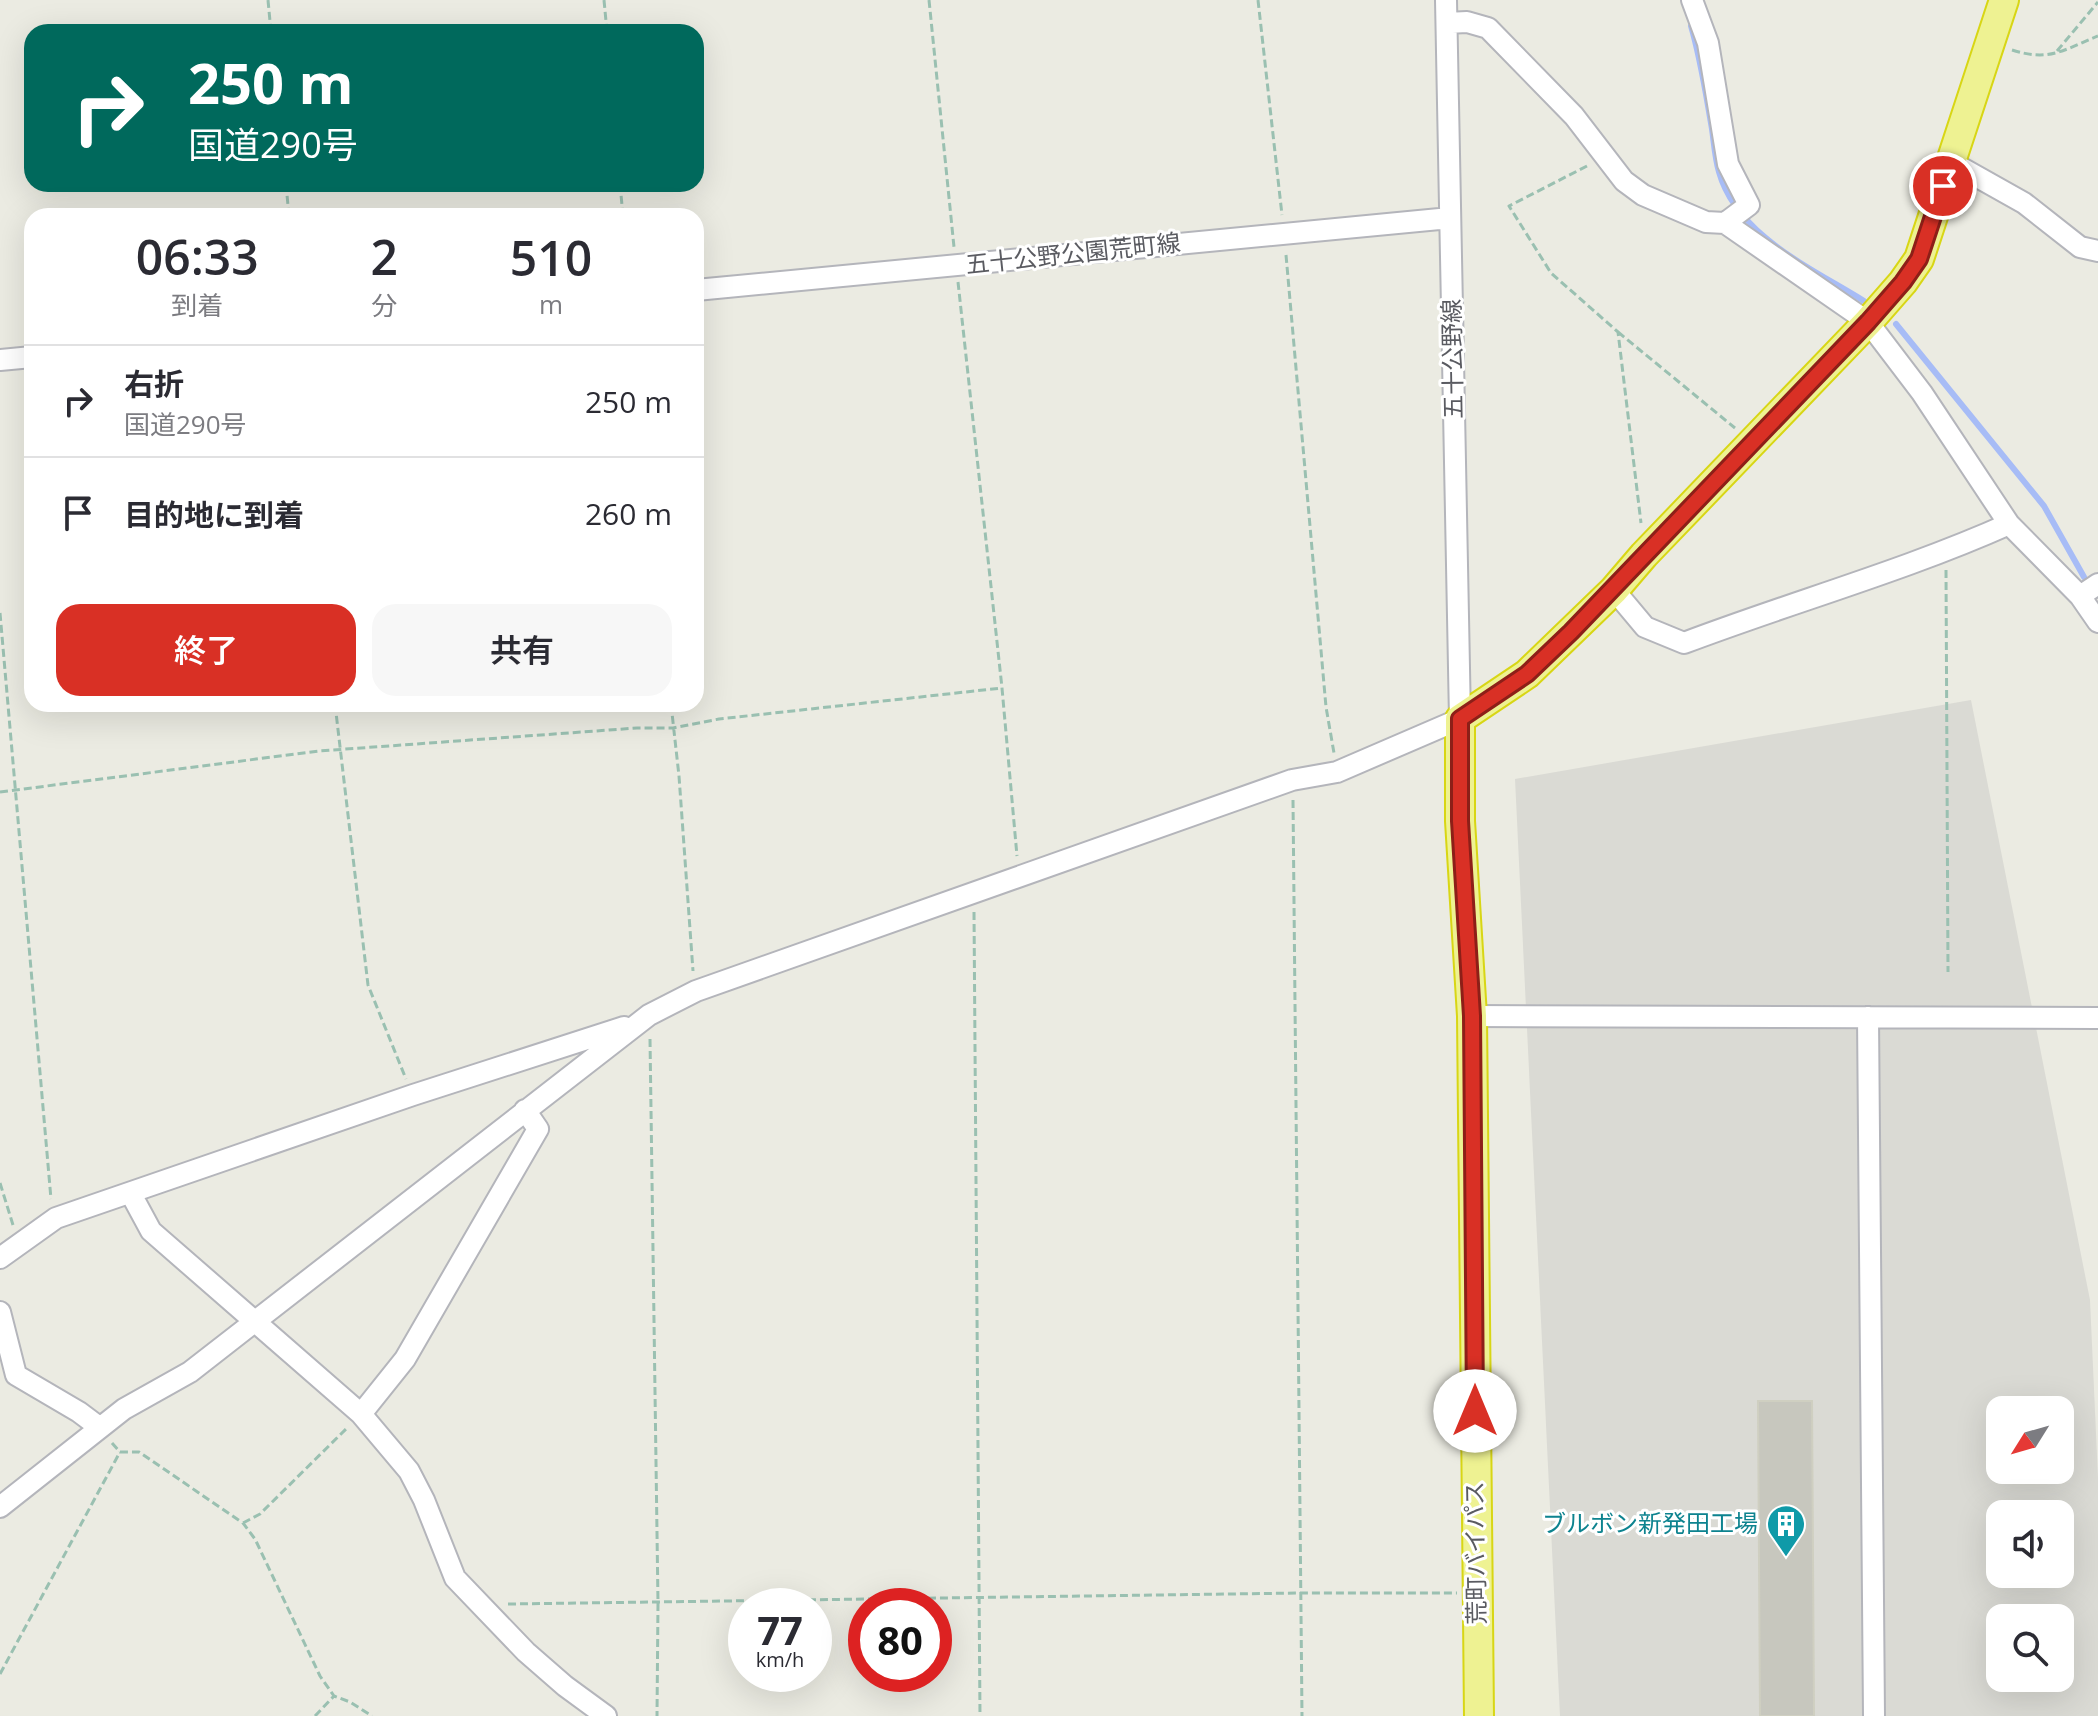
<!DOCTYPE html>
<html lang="ja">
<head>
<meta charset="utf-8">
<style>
	body { margin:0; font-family:"Open Sans","Noto Sans JP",sans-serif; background:#f7f7f7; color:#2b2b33; height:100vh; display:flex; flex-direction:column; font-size:30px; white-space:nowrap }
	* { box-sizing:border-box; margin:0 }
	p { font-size:26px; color:#7c7c81 }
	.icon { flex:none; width:44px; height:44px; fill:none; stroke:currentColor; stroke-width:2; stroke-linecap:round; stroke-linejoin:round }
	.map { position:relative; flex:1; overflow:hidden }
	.details { position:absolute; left:24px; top:208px; width:680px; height:504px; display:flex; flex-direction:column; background:#fff; border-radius:24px; box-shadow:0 8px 32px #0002 }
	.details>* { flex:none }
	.banner { position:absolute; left:24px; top:24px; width:680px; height:168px; border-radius:24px; box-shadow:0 8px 32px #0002; background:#00695c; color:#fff; overflow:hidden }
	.needle { width:52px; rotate:233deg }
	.buttons { position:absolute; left:1986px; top:1396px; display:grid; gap:16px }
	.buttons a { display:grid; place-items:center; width:88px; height:88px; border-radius:16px; background:#fff; box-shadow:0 8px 32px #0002; font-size:40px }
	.speed { position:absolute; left:728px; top:1588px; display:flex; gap:16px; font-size:40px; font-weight:700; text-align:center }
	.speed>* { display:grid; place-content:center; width:104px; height:104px; border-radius:50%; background:#fff; box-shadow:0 8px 32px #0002; line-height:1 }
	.speed small { font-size:20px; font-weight:400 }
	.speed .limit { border:12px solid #d22; background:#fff; color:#111 }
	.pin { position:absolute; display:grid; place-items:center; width:68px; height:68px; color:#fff; margin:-34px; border:4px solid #fff; border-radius:50%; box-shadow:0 2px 8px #0007 }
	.me { position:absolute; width:88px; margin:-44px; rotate:0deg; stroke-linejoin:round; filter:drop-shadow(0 0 6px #0008) }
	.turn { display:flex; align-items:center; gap:28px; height:168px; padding:0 32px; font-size:36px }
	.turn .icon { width:104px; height:104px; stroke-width:2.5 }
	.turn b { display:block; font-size:56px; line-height:68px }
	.eta { display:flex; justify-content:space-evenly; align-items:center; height:136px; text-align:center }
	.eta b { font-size:48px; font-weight:600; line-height:56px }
	.cta { display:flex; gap:16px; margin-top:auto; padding:16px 32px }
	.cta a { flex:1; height:92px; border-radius:24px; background:#d93025; color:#fff; font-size:32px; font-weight:600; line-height:92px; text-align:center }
	.cta a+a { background:#f7f7f7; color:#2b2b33 }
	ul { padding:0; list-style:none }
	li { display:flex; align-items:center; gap:24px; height:112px; padding:0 32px; border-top:2px solid #e1e1e2 }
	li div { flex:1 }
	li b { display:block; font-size:30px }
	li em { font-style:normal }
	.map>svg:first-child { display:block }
	.industrial { fill:#dadad4; fill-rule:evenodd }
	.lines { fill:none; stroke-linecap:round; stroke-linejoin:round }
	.stream { stroke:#a7bcf6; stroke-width:6 }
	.building { fill:#c7c7be; stroke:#cfcfc1; stroke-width:2 }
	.minor-casing { stroke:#b4b5bb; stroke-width:24 }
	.highway-casing { stroke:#d8d615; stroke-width:32 }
	.path { stroke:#9ac0b1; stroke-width:3; stroke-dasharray:8 4; stroke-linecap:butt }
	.minor { stroke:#fff; stroke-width:20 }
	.highway { stroke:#eef292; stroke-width:28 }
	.route-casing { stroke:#8d1f18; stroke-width:20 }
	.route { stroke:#d93025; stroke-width:14 }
	.labels { text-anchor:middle; stroke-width:6; stroke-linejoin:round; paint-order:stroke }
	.street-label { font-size:24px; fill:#5a5b61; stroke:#fff }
	.culture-label { font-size:24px; fill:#0d838f; stroke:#fff; text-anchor:end }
</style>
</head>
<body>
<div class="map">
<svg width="2098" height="1716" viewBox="0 0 2098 1716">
	<rect width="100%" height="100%" fill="#ebebe2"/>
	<path class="industrial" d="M 1971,700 L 2090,1300 L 2098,1478 L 2098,1716 L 1560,1716 L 1515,779 ZM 2000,1410 L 2060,1410 L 2060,1470 L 2000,1470 ZM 2000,1514 L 2060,1514 L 2060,1574 L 2000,1574 ZM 2000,1618 L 2060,1618 L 2060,1678 L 2000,1678 Z"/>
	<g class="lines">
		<path class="stream" d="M 1691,26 C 1701,60 1706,95 1712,129 C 1714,143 1715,158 1719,172 C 1737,236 1813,269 1864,301
			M 1896,324 L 2044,506 L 2084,577"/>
	</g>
	<path class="building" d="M 1758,1401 L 1812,1401 L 1814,1716 L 1760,1716 Z"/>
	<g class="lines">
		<defs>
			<path id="minor" d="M 1692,0 L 1708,43 L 1728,164 L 1749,205 L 1725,223
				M 1447,23 L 1467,22 L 1488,28 L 1574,116 L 1624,181 L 1643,195 L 1706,222 L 1725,223 L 1868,322 L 1922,393 L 2009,524 L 2080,596 L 2098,622
				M 1951,162 L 2024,203 L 2080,247 L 2098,251
				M 696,290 L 1450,218
				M 0,360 L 32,357
				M 1614,590 L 1645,627 L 1684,643 C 1792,602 1904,571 2009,524
				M 2080,596 L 2098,584
				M 1472,1016 L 2098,1018
				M 1868,1017 L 1874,1716
				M 131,1194 L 151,1231 L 361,1414 L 409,1471 L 424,1500 L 455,1578 L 526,1652 L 565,1686 L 606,1716
				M 0,1258 L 56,1218 L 413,1095 L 624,1027
				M 0,1312 L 16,1375 L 79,1412 L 99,1427
				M 361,1414 L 405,1359 L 538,1129 L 525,1110
				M 0,1507 L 124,1409 L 190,1372 L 649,1015 L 696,991 L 1292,780 L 1337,772 L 1460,719 L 1446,0"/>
			<path id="highway" d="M 1479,1716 L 1472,1016 L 1460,821 L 1460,719 L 1527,674 L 1614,590 L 1644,555 L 1868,322 L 1903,282 L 1919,259 L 2004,0"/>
		</defs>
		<use href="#minor" class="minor-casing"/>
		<use href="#highway" class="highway-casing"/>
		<path class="path" d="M 268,0 L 271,32
			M 604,0 L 607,32
			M 929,0 L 954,247
			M 1258,0 L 1282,215
			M 2012,50 C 2050,62 2063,50 2098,36
			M 2057,51 L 2098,2
			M 1587,166 L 1509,206 L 1551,273 L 1618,332 L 1641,523
			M 286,184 L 289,216
			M 620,184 L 623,216
			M 1286,255 L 1326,707 L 1334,753
			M 958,282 L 1002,688 L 1017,856
			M 1618,332 L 1735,428
			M 1946,570 L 1948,972
			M 0,613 L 51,1199
			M 335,704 L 368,985 L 406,1079
			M 671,704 L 679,776 L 693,971
			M 0,792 L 319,751 L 637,728 L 673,728 L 719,719 L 1002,688
			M 1293,800 L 1302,1716
			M 974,912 L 980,1716
			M 650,1039 L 658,1603 L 657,1716
			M 0,1183 L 13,1225
			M 112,1443 L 120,1452 L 139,1452 L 243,1523 L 255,1539 L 320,1676 L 334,1696 L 350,1702 L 372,1716
			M 243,1523 L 260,1514 L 346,1429
			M 508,1604 L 1300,1593 L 1457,1593
			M 0,1674 L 120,1452
			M 315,1716 L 334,1696"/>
		<use href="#minor" class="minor"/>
		<use href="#highway" class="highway"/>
	</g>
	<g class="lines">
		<defs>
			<path id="route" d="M 1475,1411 L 1472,1016 L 1460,821 L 1460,719 L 1527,674 L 1571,632 L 1868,322 L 1903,282 L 1919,259 L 1943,186"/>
		</defs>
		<use href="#route" class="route-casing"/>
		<use href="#route" class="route"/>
	</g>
	<defs>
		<symbol id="building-pin" viewBox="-11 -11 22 30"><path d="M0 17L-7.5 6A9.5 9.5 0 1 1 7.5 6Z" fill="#0f9aa8" stroke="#fff"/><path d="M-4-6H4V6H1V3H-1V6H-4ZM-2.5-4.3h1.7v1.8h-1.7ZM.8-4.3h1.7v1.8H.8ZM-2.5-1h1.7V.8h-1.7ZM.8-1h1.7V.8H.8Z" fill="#fff"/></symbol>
	</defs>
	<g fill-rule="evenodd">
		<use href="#building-pin" x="1764" y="1502" width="44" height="60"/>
	</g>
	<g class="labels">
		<g class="street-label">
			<text transform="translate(1073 254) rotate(-6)" y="8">五十公野公園荒町線</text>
			<text transform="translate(1453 359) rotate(-91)" y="8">五十公野線</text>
			<text transform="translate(1476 1553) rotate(-91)" y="8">荒町バイパス</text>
		</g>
		<g class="culture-label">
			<text x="1758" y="1532">ブルボン新発田工場</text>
		</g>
	</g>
</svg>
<div class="buttons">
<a><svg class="needle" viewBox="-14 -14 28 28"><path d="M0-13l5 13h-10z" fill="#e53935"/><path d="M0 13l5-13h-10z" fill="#7c7c81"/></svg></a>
<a><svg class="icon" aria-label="sound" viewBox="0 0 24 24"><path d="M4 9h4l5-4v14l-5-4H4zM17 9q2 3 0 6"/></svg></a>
<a><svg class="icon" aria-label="search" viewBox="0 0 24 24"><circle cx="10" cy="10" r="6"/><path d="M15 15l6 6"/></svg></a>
</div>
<div class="speed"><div>77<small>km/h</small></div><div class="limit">80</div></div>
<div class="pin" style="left:1943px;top:186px;background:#d93025"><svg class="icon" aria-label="arrive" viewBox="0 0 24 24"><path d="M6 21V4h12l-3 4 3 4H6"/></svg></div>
<svg class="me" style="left:1475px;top:1411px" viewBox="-20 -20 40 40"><circle r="19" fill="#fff"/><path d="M0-13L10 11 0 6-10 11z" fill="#d93025"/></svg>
<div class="banner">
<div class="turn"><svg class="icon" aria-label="right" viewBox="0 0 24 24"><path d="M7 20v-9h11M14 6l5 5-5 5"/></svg><div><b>250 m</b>国道290号</div></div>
</div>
<section class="details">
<div class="eta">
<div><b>06:33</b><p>到着</p></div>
<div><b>2</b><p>分</p></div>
<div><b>510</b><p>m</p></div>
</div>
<ul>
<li><svg class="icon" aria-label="right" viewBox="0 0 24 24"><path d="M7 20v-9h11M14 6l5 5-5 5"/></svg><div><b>右折</b><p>国道290号</p></div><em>250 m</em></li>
<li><svg class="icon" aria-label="arrive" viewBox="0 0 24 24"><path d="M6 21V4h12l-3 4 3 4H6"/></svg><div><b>目的地に到着</b></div><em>260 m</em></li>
</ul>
<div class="cta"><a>終了</a><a>共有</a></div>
</section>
</div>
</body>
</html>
